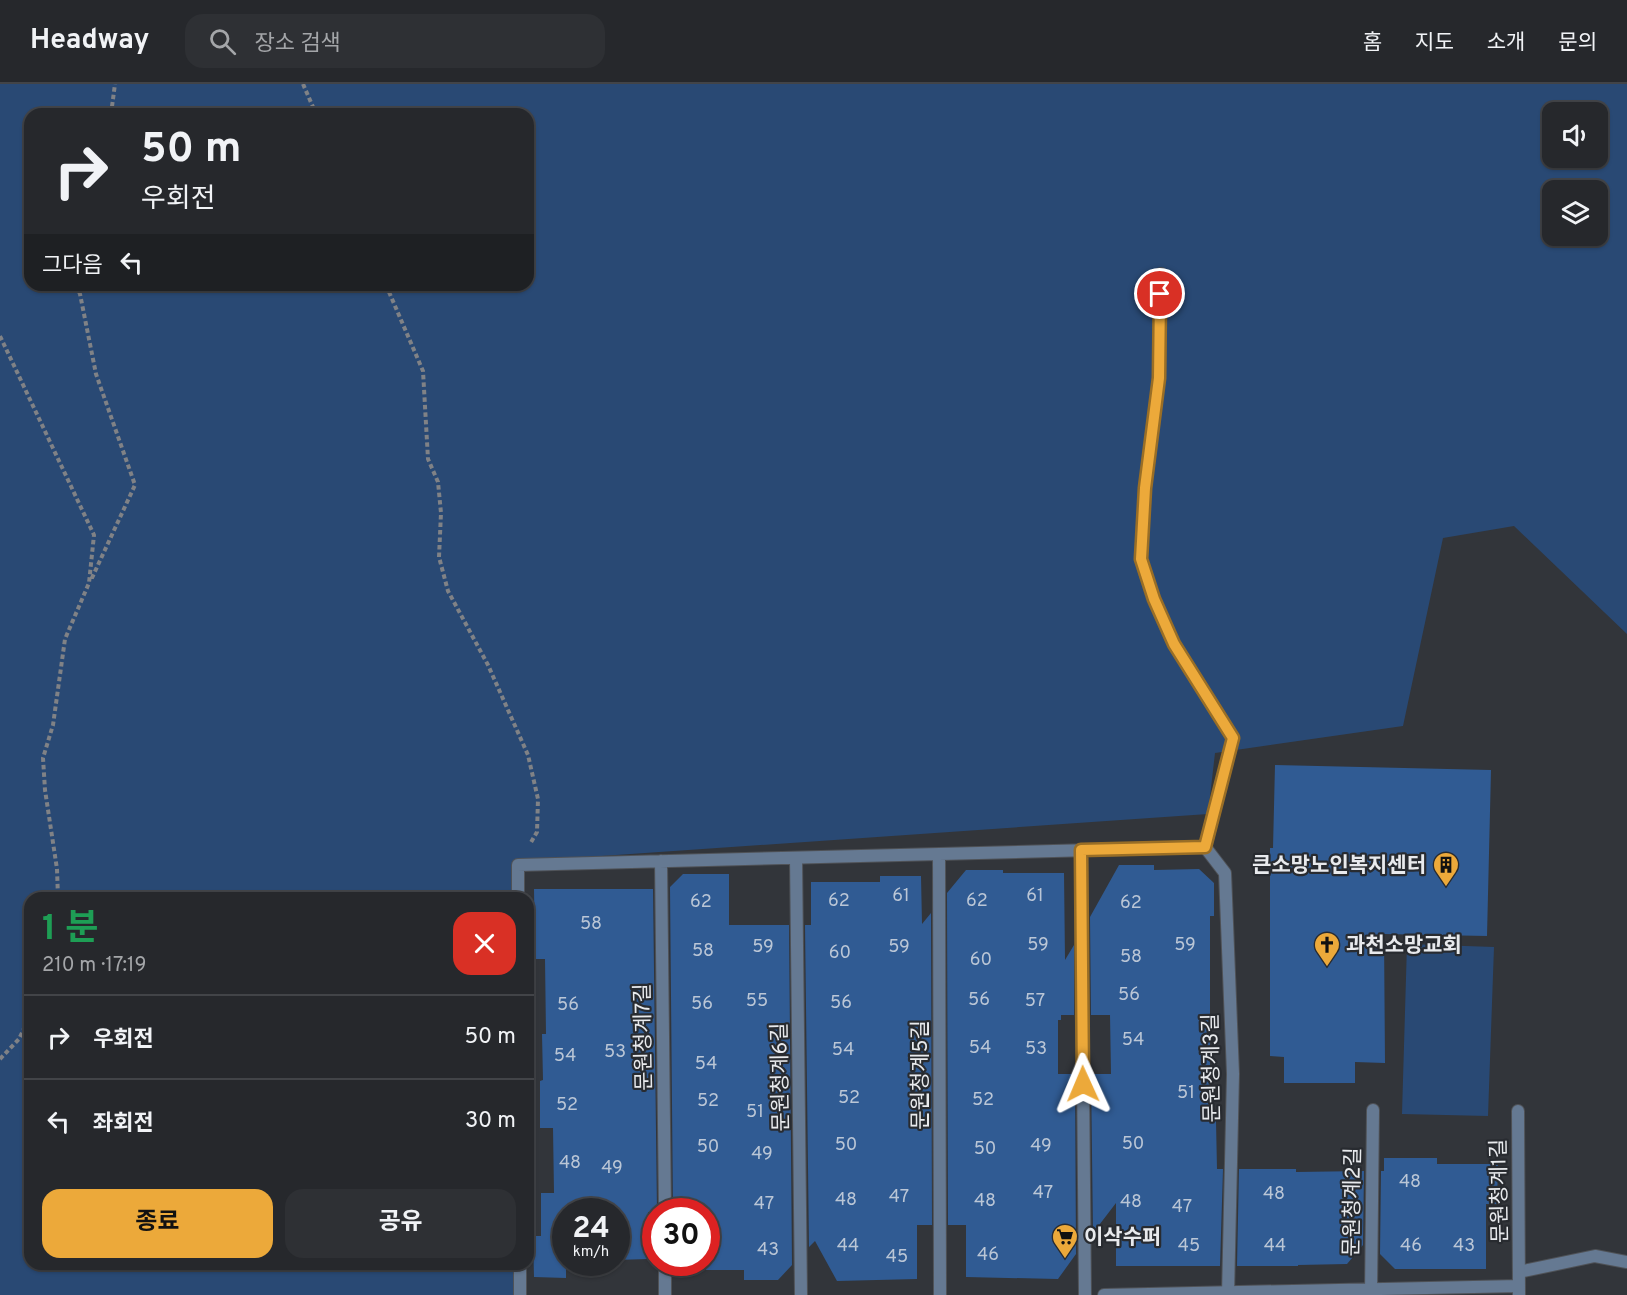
<!DOCTYPE html>
<html lang="ko">
<head>
<meta charset="utf-8">
<style>
	body { margin:0; font-family:Overpass,"Noto Sans KR",sans-serif; background:#2e3034; color:#f1f3f6; height:100vh; display:flex; flex-direction:column; font-size:22px; white-space:nowrap }
	* { box-sizing:border-box; margin:0 }
	p { font-size:20px; color:#a4a6a9 }
	.icon { flex:none; width:33px; height:33px; fill:none; stroke:currentColor; stroke-width:2; stroke-linecap:round; stroke-linejoin:round }
	.map { position:relative; flex:1; overflow:hidden }
	.panel { position:absolute; left:24px; top:808px; width:510px; height:378px; display:flex; flex-direction:column; background:#26282c; border-radius:18px; box-shadow:0 2px 4px #0004,0 0 0 2px #424448 }
	.panel>* { flex:none }
	.banner { position:absolute; left:24px; top:24px; width:510px; height:183px; border-radius:18px; box-shadow:0 2px 4px #0004,0 0 0 2px #424448; background:#26282c; color:#f1f3f6; overflow:hidden }
	.tools { position:absolute; left:1542px; top:18px; display:grid; gap:12px }
	.tools a { display:grid; place-items:center; width:66px; height:66px; border-radius:12px; background:#26282c; box-shadow:0 2px 4px #0004,0 0 0 2px #424448; font-size:30px }
	.speed { position:absolute; left:552px; top:1114px; display:flex; gap:12px; font-size:30px; font-weight:700; text-align:center }
	.speed>* { display:grid; place-content:center; width:78px; height:78px; border-radius:50%; background:#26282c; box-shadow:0 2px 4px #0004,0 0 0 2px #424448; line-height:1 }
	.speed small { font-size:15px; font-weight:400 }
	.speed .limit { border:9px solid #d22; background:#fff; color:#111 }
	.pin { position:absolute; display:grid; place-items:center; width:51px; height:51px; color:#fff; margin:-26px; border:3px solid #fff; border-radius:50%; box-shadow:0 2px 6px #0007 }
	.me { position:absolute; width:66px; margin:-33px; rotate:359deg; stroke-linejoin:round; filter:drop-shadow(0 0 4px #0008) }
	.turn { display:flex; align-items:center; gap:21px; height:126px; padding:0 18px; font-size:27px }
	.turn .icon { width:78px; height:78px; stroke-width:2.5 }
	.turn b { display:block; font-size:42px; line-height:51px }
	.then { display:flex; align-items:center; height:57px; padding:0 18px; background:#0003; gap:12px; font-size:22px }
	.round { display:grid; place-items:center; flex:none; width:63px; height:63px; border-radius:18px; background:#2e3034 }
	.overview { display:flex; align-items:center; justify-content:space-between; height:102px; padding:0 18px }
	h1 { font-size:36px; font-weight:700; line-height:45px; color:#1e9e55 }
	.action { display:flex; gap:12px; margin-top:auto; padding:12px 18px }
	.action a { flex:1; height:69px; border-radius:18px; background:#eca93a; color:#111; font-size:24px; font-weight:700; line-height:69px; text-align:center }
	.action a+a { background:#2e3034; color:#f1f3f6 }
	ul { padding:0; list-style:none }
	li { display:flex; align-items:center; gap:18px; height:84px; padding:0 18px; border-top:2px solid #424448 }
	li div { flex:1 }
	li b { display:block; font-size:22px }
	li em { font-style:normal }
	header { display:flex; align-items:center; gap:36px; box-sizing:border-box; height:84px; padding:0 30px; background:#26282c; border-bottom:2px solid #424448 }
	header strong { font-size:28px }
	nav { display:flex; gap:33px; margin-inline-start:auto; font-size:21px }
	.search { width:420px; height:54px; background:#2e3034; display:flex; align-items:center; gap:15px; box-sizing:border-box; padding:0 21px; border-radius:18px; color:#a4a6a9; font-size:22px }
	.map>svg:first-child { display:block }
	.green { fill:#294974; fill-rule:evenodd }
	.building { fill:#305b93 }
	.lines { fill:none; stroke-linecap:round; stroke-linejoin:round }
	.lane-casing { stroke:#4f5257; stroke-width:14 }
	.street-casing { stroke:#4f5257; stroke-width:14 }
	.path { stroke:#808286; stroke-width:4; stroke-dasharray:4.5 3; stroke-linecap:butt }
	.lane { stroke:#657992; stroke-width:12 }
	.street { stroke:#657992; stroke-width:12 }
	.route-casing { stroke:#996e26; stroke-width:15 }
	.route { stroke:#eca93a; stroke-width:10 }
	.labels { text-anchor:middle; stroke-width:4.5; stroke-linejoin:round; paint-order:stroke }
	.number-label { font-size:18px; fill:#bac6d6 }
	.poi-label { font-size:21px; font-weight:bold; fill:#e8eaed; stroke:#282b30; text-anchor:start }
	.street-label { font-size:21px; fill:#e8eaed; stroke:#282b30 }
</style>
</head>
<body>
<header>
<strong>Headway</strong>
<div class="search"><svg class="icon" aria-label="search" viewBox="0 0 24 24"><circle cx="10" cy="10" r="6"/><path d="M15 15l6 6"/></svg>장소 검색</div>
<nav><a>홈</a><a>지도</a><a>소개</a><a>문의</a></nav>
</header>
<div class="map">
<svg width="1627" height="1211" viewBox="0 0 1627 1211">
	<rect width="100%" height="100%" fill="#32353a"/>
	<path class="green" d="M 0,0 L 1627,0 L 1627,550 L 1514,442 L 1443,454 L 1403,642 L 1215,669 L 1208,730 L 515,778 L 514,814 L 30,814 L 30,1180 L 515,1181 L 515,1211 L 0,1211 ZM 1552,28 L 1598,28 L 1598,74 L 1552,74 ZM 30,30 L 528,30 L 528,201 L 30,201 ZM 1552,106 L 1598,106 L 1598,152 L 1552,152 Z
		M 1407,860 L 1494,863 L 1488,1032 L 1402,1030 Z"/>
	<path class="building" d="M 1275,681 L 1491,686 L 1487,852 L 1384,850 L 1385,979 L 1355,978 L 1355,999 L 1284,999 L 1284,973 L 1270,972 L 1270,764 L 1273,764 Z
		M 1119,781 L 1154,781 L 1154,786 L 1199,785 L 1214,799 L 1214,832 L 1210,832 L 1210,988 L 1211,1037 L 1216,1037 L 1217,1085 L 1223,1085 L 1220,1182 L 1116,1182 L 1116,1119 L 1093,1149 L 1091,990 L 1111,990 L 1110,931 L 1091,931 L 1090,833 Z
		M 966,786 L 1003,786 L 1003,789 L 1064,789 L 1065,876 L 1074,861 L 1074,931 L 1061,931 L 1061,936 L 1058,936 L 1058,990 L 1075,990 L 1076,1170 L 1058,1195 L 966,1193 L 966,1141 L 948,1141 L 947,809 Z
		M 683,790 L 729,790 L 729,841 L 789,841 L 792,1181 L 778,1196 L 744,1196 L 744,1186 L 706,1186 L 706,1128 L 673,1128 L 670,803 Z
		M 880,792 L 921,792 L 922,840 L 931,829 L 932,1141 L 917,1141 L 917,1195 L 837,1197 L 815,1157 L 809,1163 L 805,841 L 811,841 L 811,798 L 880,798 Z
		M 534,805 L 653,805 L 657,1128 L 648,1128 L 648,1175 L 616,1176 L 616,1128 L 566,1128 L 566,1194 L 534,1193 L 533,1152 L 541,1152 L 541,1109 L 554,1109 L 553,1044 L 540,1044 L 540,997 L 543,996 L 542,950 L 546,950 L 545,875 L 535,875 Z
		M 1384,1074 L 1437,1074 L 1437,1080 L 1498,1080 L 1497,1120 L 1486,1120 L 1486,1185 L 1395,1185 L 1380,1170 L 1381,1087 L 1384,1087 Z
		M 1239,1085 L 1296,1085 L 1296,1088 L 1364,1087 L 1363,1161 L 1347,1180 L 1298,1181 L 1298,1182 L 1237,1182 Z"/>
	<g class="lines">
		<defs>
			<path id="lane" d="M 1161,190 L 1159,294 L 1145,404 L 1141,475 L 1153,515 L 1174,560 L 1233,654 L 1205,763
				M 1519,1188 L 1595,1172 L 1627,1178"/>
			<path id="street" d="M 1081,766 L 1085,1211
				M 939,770 L 940,1211
				M 796,774 L 801,1211
				M 661,777 L 665,1128
				M 518,814 L 518,781 L 1205,763 L 1225,789 L 1233,990 L 1228,1211
				M 1518,1027 L 1519,1211
				M 665,1179 L 665,1211
				M 520,1180 L 520,1211
				M 1371,1210 L 1373,1026
				M 1104,1211 L 1519,1202"/>
		</defs>
		<use href="#lane" class="lane-casing"/>
		<use href="#street" class="street-casing"/>
		<path class="path" d="M 303,0 L 316,30
			M 111,30 L 115,0
			M 76,201 L 80,210 L 96,290 L 135,401 L 91,496
			M 386,201 L 423,287 L 428,375 L 438,398 L 441,429 L 439,473 L 448,507 L 488,581 L 528,671 L 538,715 L 537,748 L 530,760
			M 0,252 L 94,451 L 89,499 L 65,555 L 53,641 L 43,674 L 45,706 L 57,785 L 58,814
			M 0,975 L 19,955 L 30,932"/>
		<use href="#lane" class="lane"/>
		<use href="#street" class="street"/>
	</g>
	<g class="lines">
		<defs>
			<path id="route" d="M 1083,1000 L 1081,766 L 1205,763 L 1233,654 L 1174,560 L 1154,515 L 1141,475 L 1145,404 L 1159,294 L 1160,210"/>
		</defs>
		<use href="#route" class="route-casing"/>
		<use href="#route" class="route"/>
	</g>
	<defs>
		<symbol id="building-pin" viewBox="-11 -11 22 30"><path d="M0 17L-7.5 6A9.5 9.5 0 1 1 7.5 6Z" fill="#eca93a" stroke="#282b30"/><path d="M-4-6H4V6H1V3H-1V6H-4ZM-2.5-4.3h1.7v1.8h-1.7ZM.8-4.3h1.7v1.8H.8ZM-2.5-1h1.7V.8h-1.7ZM.8-1h1.7V.8H.8Z" fill="#111"/></symbol>
		<symbol id="church-pin" viewBox="-11 -11 22 30"><path d="M0 17L-7.5 6A9.5 9.5 0 1 1 7.5 6Z" fill="#eca93a" stroke="#282b30"/><path d="M-1.2-6h2.4v3.5h3.3v2.4h-3.3V6h-2.4V-.1h-3.3v-2.4h3.3Z" fill="#111"/></symbol>
		<symbol id="supermarket-pin" viewBox="-11 -11 22 30"><path d="M0 17L-7.5 6A9.5 9.5 0 1 1 7.5 6Z" fill="#eca93a" stroke="#282b30"/><path d="M-6-5.5h2.5l.6 2H6L4.5 2H-2.5L-4.4-4H-6ZM-1.5 3.2a1.3 1.3 0 1 0 .1 0ZM3 3.2a1.3 1.3 0 1 0 .1 0Z" fill="#111"/></symbol>
	</defs>
	<g fill-rule="evenodd">
		<use href="#building-pin" x="1431" y="766" width="30" height="40"/>
		<use href="#church-pin" x="1312" y="846" width="30" height="40"/>
		<use href="#supermarket-pin" x="1050" y="1138" width="30" height="40"/>
	</g>
	<g class="labels">
		<g class="number-label">
			<text x="901" y="817">61</text>
			<text x="1035" y="817">61</text>
			<text x="839" y="822">62</text>
			<text x="977" y="822">62</text>
			<text x="701" y="823">62</text>
			<text x="1131" y="824">62</text>
			<text x="591" y="845">58</text>
			<text x="1038" y="866">59</text>
			<text x="1185" y="866">59</text>
			<text x="763" y="868">59</text>
			<text x="899" y="868">59</text>
			<text x="703" y="872">58</text>
			<text x="840" y="874">60</text>
			<text x="1131" y="878">58</text>
			<text x="981" y="881">60</text>
			<text x="1129" y="916">56</text>
			<text x="979" y="921">56</text>
			<text x="757" y="922">55</text>
			<text x="1035" y="922">57</text>
			<text x="841" y="924">56</text>
			<text x="702" y="925">56</text>
			<text x="568" y="926">56</text>
			<text x="1133" y="961">54</text>
			<text x="980" y="969">54</text>
			<text x="1036" y="970">53</text>
			<text x="843" y="971">54</text>
			<text x="615" y="973">53</text>
			<text x="565" y="977">54</text>
			<text x="706" y="985">54</text>
			<text x="1186" y="1014">51</text>
			<text x="849" y="1019">52</text>
			<text x="983" y="1021">52</text>
			<text x="708" y="1022">52</text>
			<text x="567" y="1026">52</text>
			<text x="755" y="1033">51</text>
			<text x="1133" y="1065">50</text>
			<text x="846" y="1066">50</text>
			<text x="1041" y="1067">49</text>
			<text x="708" y="1068">50</text>
			<text x="985" y="1070">50</text>
			<text x="762" y="1075">49</text>
			<text x="570" y="1084">48</text>
			<text x="612" y="1089">49</text>
			<text x="1410" y="1103">48</text>
			<text x="1043" y="1114">47</text>
			<text x="1274" y="1115">48</text>
			<text x="899" y="1118">47</text>
			<text x="846" y="1121">48</text>
			<text x="985" y="1122">48</text>
			<text x="1131" y="1123">48</text>
			<text x="764" y="1125">47</text>
			<text x="1182" y="1128">47</text>
			<text x="848" y="1167">44</text>
			<text x="1189" y="1167">45</text>
			<text x="1275" y="1167">44</text>
			<text x="1411" y="1167">46</text>
			<text x="1464" y="1167">43</text>
			<text x="768" y="1171">43</text>
			<text x="988" y="1176">46</text>
			<text x="897" y="1178">45</text>
		</g>
		<g class="poi-label">
			<text x="1426" y="788" text-anchor="end">큰소망노인복지센터</text>
			<text x="1346" y="868">과천소망교회</text>
			<text x="1084" y="1160">이삭수퍼</text>
		</g>
		<g class="street-label">
			<text transform="translate(643 953) rotate(-91)" y="7">문원청계7길</text>
			<text transform="translate(1211 984) rotate(-91)" y="7">문원청계3길</text>
			<text transform="translate(920 991) rotate(-90)" y="7">문원청계5길</text>
			<text transform="translate(780 993) rotate(-91)" y="7">문원청계6길</text>
			<text transform="translate(1499 1107) rotate(-91)" y="7">문원청계1길</text>
			<text transform="translate(1352 1118) rotate(-89)" y="7">문원청계2길</text>
		</g>
	</g>
</svg>
<div class="tools">
<a><svg class="icon" aria-label="sound" viewBox="0 0 24 24"><path d="M4 9h4l5-4v14l-5-4H4zM17 9q2 3 0 6"/></svg></a>
<a><svg class="icon" aria-label="layers" viewBox="0 0 24 24"><path d="M12 4l9 5-9 5-9-5zM3 14l9 5 9-5"/></svg></a>
</div>
<div class="speed"><div>24<small>km/h</small></div><div class="limit">30</div></div>
<div class="pin" style="left:1160px;top:210px;background:#d93025"><svg class="icon" aria-label="arrive" viewBox="0 0 24 24"><path d="M6 21V4h12l-3 4 3 4H6"/></svg></div>
<svg class="me" style="left:1083px;top:1000px" viewBox="-20 -20 40 40"><path d="M0-17L14 15 0 8-14 15z" fill="#eca93a" stroke="#fff" stroke-width="4"/></svg>
<div class="banner">
<div class="turn"><svg class="icon" aria-label="right" viewBox="0 0 24 24"><path d="M7 20v-9h11M14 6l5 5-5 5"/></svg><div><b>50 m</b>우회전</div></div>
<div class="then">그다음<svg class="icon" aria-label="left" viewBox="0 0 24 24"><path d="M17 20v-9H6M10 6l-5 5 5 5"/></svg></div>
</div>
<section class="panel">
<div class="overview"><div><h1>1 분</h1><p>210 m · 17:19</p></div><a class="round" style="background:#d93025;color:#fff"><svg class="icon" aria-label="close" viewBox="0 0 24 24"><path d="M6 6l12 12M18 6L6 18"/></svg></a></div>
<ul>
<li><svg class="icon" aria-label="right" viewBox="0 0 24 24"><path d="M7 20v-9h11M14 6l5 5-5 5"/></svg><div><b>우회전</b></div><em>50 m</em></li>
<li><svg class="icon" aria-label="left" viewBox="0 0 24 24"><path d="M17 20v-9H6M10 6l-5 5 5 5"/></svg><div><b>좌회전</b></div><em>30 m</em></li>
</ul>
<div class="action"><a>종료</a><a>공유</a></div>
</section>
</div>
</body>
</html>
